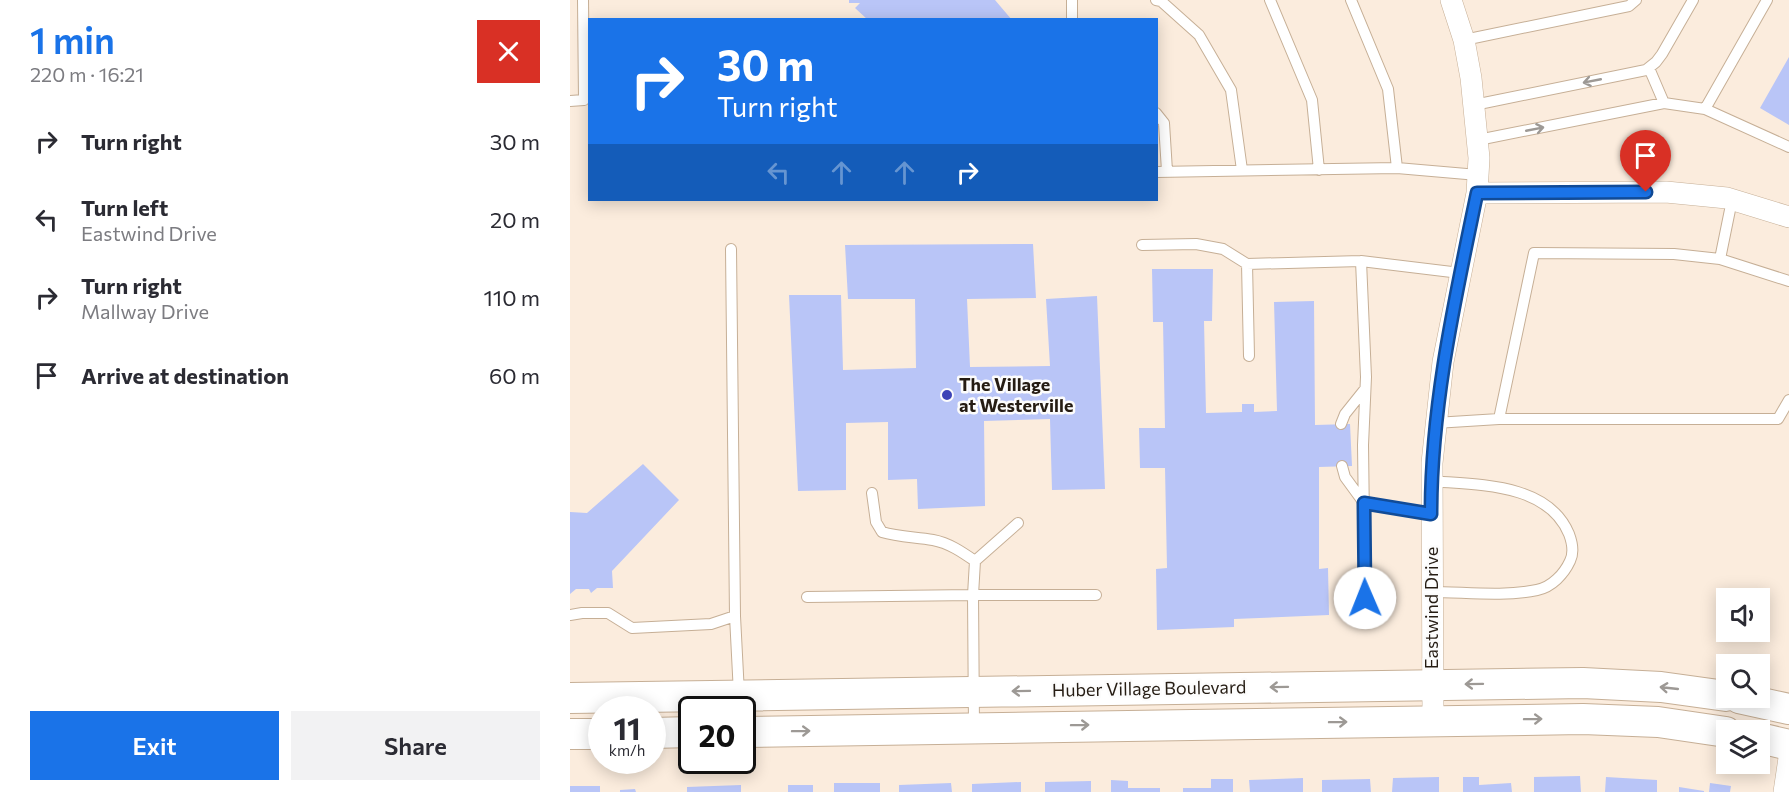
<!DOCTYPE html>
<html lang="en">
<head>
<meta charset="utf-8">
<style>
	body { margin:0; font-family:Commissioner,sans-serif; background:#f2f2f3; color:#2b2b33; height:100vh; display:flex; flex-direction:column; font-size:22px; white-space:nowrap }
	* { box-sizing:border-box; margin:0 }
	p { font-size:20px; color:#7c7c81 }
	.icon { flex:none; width:33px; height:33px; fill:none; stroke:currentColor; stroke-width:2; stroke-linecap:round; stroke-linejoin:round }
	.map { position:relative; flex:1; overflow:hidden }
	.side { display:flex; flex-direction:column; background:#fff; width:570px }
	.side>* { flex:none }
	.hud { position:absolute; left:18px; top:18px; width:570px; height:183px; border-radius:0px; box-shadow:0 3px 15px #0003; background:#1a73e8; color:#fff; overflow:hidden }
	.controls { position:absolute; left:1146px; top:588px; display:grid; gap:12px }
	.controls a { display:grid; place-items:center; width:54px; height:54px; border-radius:0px; background:#fff; box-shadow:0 3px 15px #0003; font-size:30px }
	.speed { position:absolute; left:18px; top:696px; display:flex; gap:12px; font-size:30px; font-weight:700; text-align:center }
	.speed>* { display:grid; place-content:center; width:78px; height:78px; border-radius:50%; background:#fff; box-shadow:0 3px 15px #0003; line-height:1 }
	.speed small { font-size:15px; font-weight:400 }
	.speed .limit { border:3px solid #111; border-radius:9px; background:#fff; color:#111 }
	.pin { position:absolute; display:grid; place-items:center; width:51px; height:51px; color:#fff; margin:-62px -26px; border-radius:50% 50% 50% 0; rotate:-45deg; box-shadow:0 0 6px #0007 }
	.pin .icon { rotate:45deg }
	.me { position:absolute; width:66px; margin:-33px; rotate:359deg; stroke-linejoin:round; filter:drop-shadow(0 0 4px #0008) }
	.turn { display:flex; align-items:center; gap:21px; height:126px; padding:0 30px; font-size:27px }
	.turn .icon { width:78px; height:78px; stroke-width:2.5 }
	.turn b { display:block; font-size:42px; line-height:51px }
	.lanes { display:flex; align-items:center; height:57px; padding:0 30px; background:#0003; justify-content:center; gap:30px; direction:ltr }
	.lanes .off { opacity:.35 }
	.round { display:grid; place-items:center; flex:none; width:63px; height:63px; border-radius:0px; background:#f2f2f3 }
	.overview { display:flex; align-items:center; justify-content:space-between; height:102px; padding:0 30px }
	h1 { font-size:36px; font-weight:600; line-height:45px; color:#1a73e8 }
	.button { display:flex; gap:12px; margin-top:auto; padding:12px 30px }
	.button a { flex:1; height:69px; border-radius:0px; background:#1a73e8; color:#fff; font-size:24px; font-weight:600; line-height:69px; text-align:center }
	.button a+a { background:#f2f2f3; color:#2b2b33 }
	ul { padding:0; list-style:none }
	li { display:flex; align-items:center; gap:18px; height:78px; padding:0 30px }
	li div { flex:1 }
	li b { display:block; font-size:22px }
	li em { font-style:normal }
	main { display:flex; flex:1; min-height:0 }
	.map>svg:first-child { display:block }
	.building { fill:#b9c5f7 }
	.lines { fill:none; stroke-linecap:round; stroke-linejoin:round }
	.lane-casing { stroke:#c6af96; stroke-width:12 }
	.street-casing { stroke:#c6af96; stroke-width:22 }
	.secondary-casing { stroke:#c6af96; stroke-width:32 }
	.lane { stroke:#fff; stroke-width:10 }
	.street { stroke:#fff; stroke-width:21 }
	.secondary { stroke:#fff; stroke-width:30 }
	.oneway { stroke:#9d9995 }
	.route-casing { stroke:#114b97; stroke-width:15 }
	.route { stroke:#1a73e8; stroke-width:10 }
	.poi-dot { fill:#3c43b7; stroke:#fcfcfc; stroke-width:2 }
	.labels { text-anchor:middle; stroke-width:5; stroke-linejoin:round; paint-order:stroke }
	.poi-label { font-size:18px; font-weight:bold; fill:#251c13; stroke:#fcfcfc; text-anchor:start }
	.street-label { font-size:18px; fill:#251c13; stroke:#fcfcfc }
</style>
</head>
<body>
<main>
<section class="side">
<div class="overview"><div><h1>1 min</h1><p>220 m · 16:21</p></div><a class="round" style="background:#d93025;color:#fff"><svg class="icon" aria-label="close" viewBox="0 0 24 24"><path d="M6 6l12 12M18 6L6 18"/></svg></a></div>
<ul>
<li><svg class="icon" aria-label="right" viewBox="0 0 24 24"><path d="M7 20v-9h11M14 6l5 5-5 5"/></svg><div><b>Turn right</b></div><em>30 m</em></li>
<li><svg class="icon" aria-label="left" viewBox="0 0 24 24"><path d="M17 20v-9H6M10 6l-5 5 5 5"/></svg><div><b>Turn left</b><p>Eastwind Drive</p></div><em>20 m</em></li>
<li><svg class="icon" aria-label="right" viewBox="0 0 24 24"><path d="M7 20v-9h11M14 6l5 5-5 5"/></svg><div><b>Turn right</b><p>Mallway Drive</p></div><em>110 m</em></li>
<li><svg class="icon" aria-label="arrive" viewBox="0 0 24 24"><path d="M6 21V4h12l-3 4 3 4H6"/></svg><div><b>Arrive at destination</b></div><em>60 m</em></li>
</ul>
<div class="button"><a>Exit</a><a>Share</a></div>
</section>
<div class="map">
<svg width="1219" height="792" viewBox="0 0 1219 792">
	<rect width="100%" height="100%" fill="#fbecdd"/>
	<path class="building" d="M 279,0 L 425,0 L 442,20 L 298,20 L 285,8 L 290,3 L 279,3 Z
		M 1219,57 L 1219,125 L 1190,108 Z
		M 463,244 L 466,298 L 397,299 L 400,367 L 480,366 L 476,299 L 527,296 L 535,489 L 482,490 L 480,419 L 414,421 L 415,506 L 348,509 L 347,479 L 318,480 L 318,422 L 276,423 L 276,490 L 228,491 L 219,295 L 271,295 L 273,370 L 346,368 L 345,299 L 278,299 L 275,245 Z
		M 582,269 L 643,269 L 642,321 L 634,321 L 636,413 L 672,412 L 672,404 L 684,404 L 684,412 L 707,411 L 704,302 L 744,301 L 745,425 L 780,424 L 782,466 L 749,467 L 749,569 L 758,568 L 759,615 L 664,619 L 664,627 L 587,630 L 586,569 L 597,568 L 595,468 L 570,468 L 569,428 L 595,428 L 593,322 L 583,322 Z
		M 73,464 L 109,500 L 42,571 L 43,588 L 27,588 L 21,593 L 19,589 L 6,589 L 0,594 L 0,512 L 17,513 Z
		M 1010,776 L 1011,792 L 964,792 L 964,777 Z
		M 869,777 L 869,792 L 822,792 L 823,778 Z
		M 893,777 L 909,777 L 909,785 L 941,783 L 942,792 L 893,792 Z
		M 1036,777 L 1087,780 L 1087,792 L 1035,792 Z
		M 733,778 L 733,792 L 680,792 L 679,780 Z
		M 641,779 L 663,779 L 663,792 L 613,792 L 613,788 L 641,788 Z
		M 800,779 L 801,792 L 752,792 L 752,780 Z
		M 541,780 L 558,781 L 558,788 L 590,788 L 590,792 L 541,792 Z
		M 521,781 L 521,792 L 475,792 L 475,782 Z
		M 451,782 L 451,792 L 402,792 L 402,784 Z
		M 264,783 L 310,783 L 310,792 L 264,792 Z
		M 381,783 L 382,792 L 329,792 L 329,785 Z
		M 1140,783 L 1161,786 L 1160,792 L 1139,792 Z
		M 171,785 L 171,792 L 117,792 L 117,787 Z
		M 218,785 L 243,785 L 243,792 L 218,792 Z
		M 0,786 L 30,786 L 30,792 L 0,792 Z
		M 1109,787 L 1134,791 L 1134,792 L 1109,792 Z
		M 65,789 L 66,792 L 50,792 L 50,790 Z"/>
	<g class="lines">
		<defs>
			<path id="lane" d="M 586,0 L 591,1 L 629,35 L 661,90 L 672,170
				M 700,0 L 742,100 L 749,170
				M 781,0 L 818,89 L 827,168
				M 502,20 L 502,0
				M 894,40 L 1059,6 L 1066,0
				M 1079,68 L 1094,103
				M 0,101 L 14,100 L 13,0
				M 904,105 L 1076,70 L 1086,62 L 1092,54 L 1123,0
				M 1135,109 L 1219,147
				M 586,113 L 594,123 L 597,171
				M 908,140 L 1094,103 L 1135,109 L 1197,0
				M 586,172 L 827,168 L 908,175
				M 572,245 L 626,244 L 653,249 L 677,264 L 791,261 L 890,273
				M 1150,259 L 1219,281
				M 791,261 L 796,377 L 793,445 L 795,598
				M 677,264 L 679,356
				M 929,419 L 1208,419 L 1219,400
				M 865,423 L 929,419 L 964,253 L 1104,254 L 1150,259 L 1162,200
				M 771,424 L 775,414 L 795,389
				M 772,466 L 775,477 L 794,503 L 861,514
				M 302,493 L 306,522 L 312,532 C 328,537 346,537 363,540 C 379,543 392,552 405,561
				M 861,592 C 895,592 933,597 967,590 C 982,587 994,574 1000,561 C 1004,553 1002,542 999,534 C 978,483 908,485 861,481
				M 237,597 L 403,595 L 405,561 L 448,523
				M 0,615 L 12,613 L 38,613 L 62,628 L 141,624 L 165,616 L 161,249
				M 165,616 L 169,694
				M 404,727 L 403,595 L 526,595"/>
			<path id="street" d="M 907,193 L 1096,192 L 1157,198 L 1219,217
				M 863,720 L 862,463 L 873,362 L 907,193 L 909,158 L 901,78 L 894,40 L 881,0
				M 1214,792 L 1219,758"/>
			<path id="secondary" d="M 0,698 L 1013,683 L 1091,687 L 1156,696
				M 1169,698 L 1219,709
				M 172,732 L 1013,719 L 1088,722 L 1156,732
				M 82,733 L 122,732
				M 0,734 L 32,734
				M 1190,738 L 1219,745"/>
		</defs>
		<use href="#lane" class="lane-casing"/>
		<use href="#street" class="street-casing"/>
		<use href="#secondary" class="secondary-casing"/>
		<use href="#lane" class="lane"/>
		<use href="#street" class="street"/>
		<use href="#secondary" class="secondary"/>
	</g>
	<defs><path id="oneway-shaft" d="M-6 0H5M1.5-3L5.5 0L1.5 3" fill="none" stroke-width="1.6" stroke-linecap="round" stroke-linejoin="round" transform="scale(1.5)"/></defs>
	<g class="oneway">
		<use href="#oneway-shaft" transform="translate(1022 81) rotate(169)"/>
		<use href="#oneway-shaft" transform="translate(965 129) rotate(-11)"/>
		<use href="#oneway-shaft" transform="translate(904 684) rotate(179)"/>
		<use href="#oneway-shaft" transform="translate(709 687) rotate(179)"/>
		<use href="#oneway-shaft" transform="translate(1099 688) rotate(-174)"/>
		<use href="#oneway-shaft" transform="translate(451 691) rotate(179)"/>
		<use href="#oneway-shaft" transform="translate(963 719) rotate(-1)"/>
		<use href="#oneway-shaft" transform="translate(768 722) rotate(-1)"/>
		<use href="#oneway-shaft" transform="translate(510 725) rotate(-1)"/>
		<use href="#oneway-shaft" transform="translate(231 731) rotate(-1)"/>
	</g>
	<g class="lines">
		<defs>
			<path id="route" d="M 795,598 L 794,503 L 861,514 C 861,405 885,299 907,193 L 1076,192"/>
		</defs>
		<use href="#route" class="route-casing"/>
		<use href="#route" class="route"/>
	</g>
	<circle class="poi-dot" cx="377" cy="395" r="6"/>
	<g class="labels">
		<g class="poi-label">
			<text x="389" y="391">The Village<tspan x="389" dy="21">at Westerville</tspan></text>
		</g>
		<g class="street-label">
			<text transform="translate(862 608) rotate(-90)" y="6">Eastwind Drive</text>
			<text transform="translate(579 689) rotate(-1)" y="6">Huber Village Boulevard</text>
		</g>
	</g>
</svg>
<div class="controls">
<a><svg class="icon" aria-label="sound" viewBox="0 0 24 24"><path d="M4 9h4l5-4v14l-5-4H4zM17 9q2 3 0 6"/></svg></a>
<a><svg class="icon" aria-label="search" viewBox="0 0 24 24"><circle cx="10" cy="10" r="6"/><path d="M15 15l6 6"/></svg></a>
<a><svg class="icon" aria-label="layers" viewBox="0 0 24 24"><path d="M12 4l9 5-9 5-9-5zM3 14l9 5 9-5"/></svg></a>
</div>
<div class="speed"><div>11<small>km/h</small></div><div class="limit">20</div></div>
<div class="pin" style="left:1076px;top:192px;background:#d93025"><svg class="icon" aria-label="arrive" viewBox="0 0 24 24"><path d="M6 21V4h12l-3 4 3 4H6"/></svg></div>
<svg class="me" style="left:795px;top:598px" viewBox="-20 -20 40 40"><circle r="19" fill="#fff"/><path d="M0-13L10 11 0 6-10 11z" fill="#1a73e8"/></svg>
<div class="hud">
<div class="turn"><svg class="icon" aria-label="right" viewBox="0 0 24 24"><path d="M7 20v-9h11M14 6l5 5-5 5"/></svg><div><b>30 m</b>Turn right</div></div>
<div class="lanes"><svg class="icon off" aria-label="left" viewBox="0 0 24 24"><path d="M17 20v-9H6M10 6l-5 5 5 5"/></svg><svg class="icon off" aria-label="ahead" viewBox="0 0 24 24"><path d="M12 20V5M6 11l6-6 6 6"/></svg><svg class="icon off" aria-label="ahead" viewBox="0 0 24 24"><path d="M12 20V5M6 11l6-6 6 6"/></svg><svg class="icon" aria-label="right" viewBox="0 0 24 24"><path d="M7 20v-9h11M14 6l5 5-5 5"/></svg></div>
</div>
</div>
</main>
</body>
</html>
